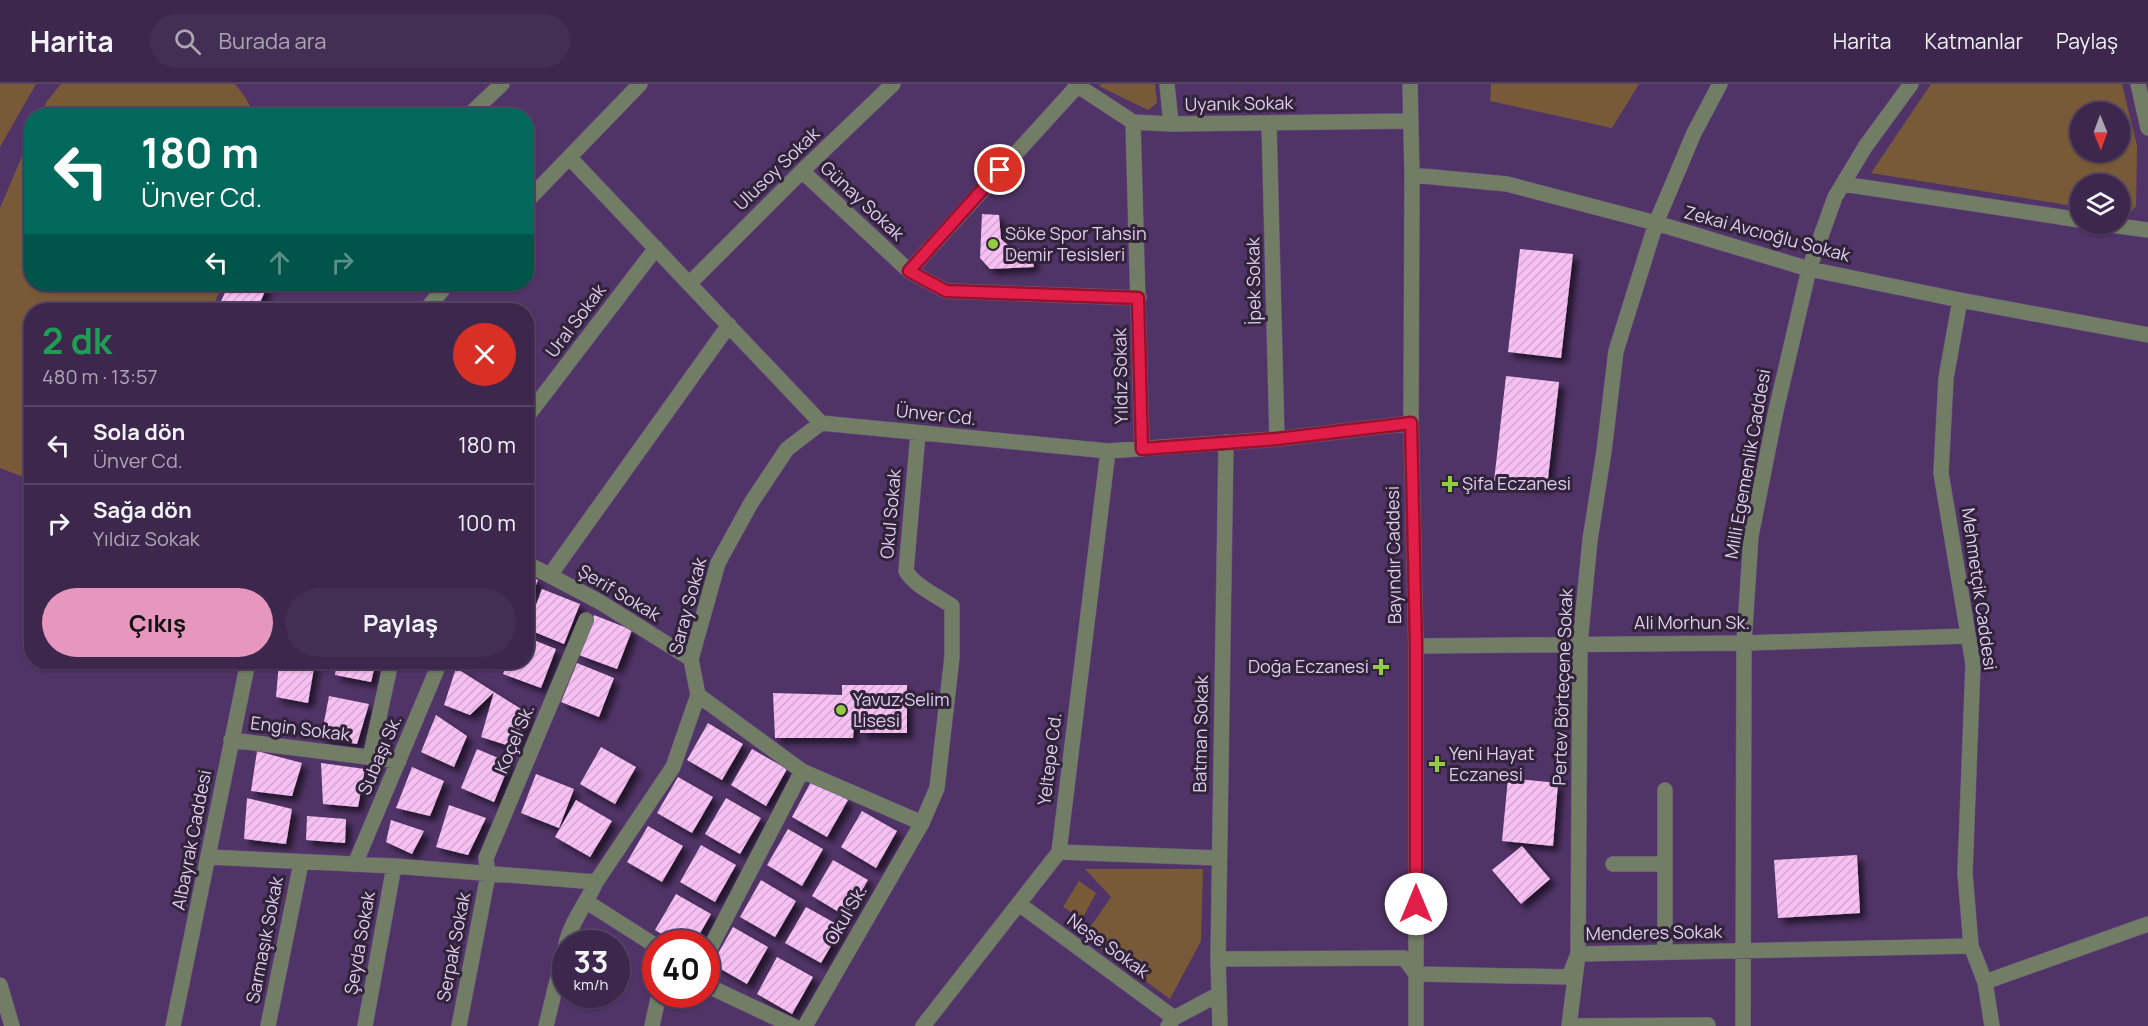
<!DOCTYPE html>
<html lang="tr">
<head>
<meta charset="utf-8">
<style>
	body { margin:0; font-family:Manrope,sans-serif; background:#442f54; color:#f1f3f6; height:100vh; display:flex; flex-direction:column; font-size:22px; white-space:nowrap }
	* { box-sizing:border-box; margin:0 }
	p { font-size:20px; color:#ada5b6 }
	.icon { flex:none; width:33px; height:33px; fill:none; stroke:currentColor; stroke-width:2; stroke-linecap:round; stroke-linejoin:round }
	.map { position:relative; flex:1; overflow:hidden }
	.panel { position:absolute; left:24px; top:219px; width:510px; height:366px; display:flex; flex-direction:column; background:#3d274d; border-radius:24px; box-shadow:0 2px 4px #0004,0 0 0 2px #564465 }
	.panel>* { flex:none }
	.banner { position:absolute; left:24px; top:24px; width:510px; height:183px; border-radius:24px; box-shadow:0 2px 4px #0004,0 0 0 2px #564465; background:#00695c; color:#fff; overflow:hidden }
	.needle { width:39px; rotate:179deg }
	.fabs { position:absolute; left:2070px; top:18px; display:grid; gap:12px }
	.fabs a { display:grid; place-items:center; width:60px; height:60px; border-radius:50%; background:#3d274d; box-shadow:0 2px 4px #0004,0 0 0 2px #564465; font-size:30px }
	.speed { position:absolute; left:552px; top:846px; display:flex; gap:12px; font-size:30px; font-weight:700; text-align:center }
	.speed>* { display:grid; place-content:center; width:78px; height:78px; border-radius:50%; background:#3d274d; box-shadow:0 2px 4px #0004,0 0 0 2px #564465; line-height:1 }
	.speed small { font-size:15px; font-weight:400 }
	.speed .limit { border:9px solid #d22; background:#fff; color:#111 }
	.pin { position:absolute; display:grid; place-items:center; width:51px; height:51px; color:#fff; margin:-26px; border:3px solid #fff; border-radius:50%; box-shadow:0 2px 6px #0007 }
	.me { position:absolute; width:66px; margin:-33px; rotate:0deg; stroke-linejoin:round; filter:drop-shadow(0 0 4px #0008) }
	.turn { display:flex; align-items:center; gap:21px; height:126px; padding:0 18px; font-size:27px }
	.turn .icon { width:78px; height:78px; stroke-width:2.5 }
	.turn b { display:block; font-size:42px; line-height:51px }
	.lanes { display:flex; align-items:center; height:57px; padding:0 18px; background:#0003; justify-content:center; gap:30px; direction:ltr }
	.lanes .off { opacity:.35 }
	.round { display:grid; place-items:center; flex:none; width:63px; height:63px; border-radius:32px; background:#442f54 }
	.summary { display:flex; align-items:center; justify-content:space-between; height:102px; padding:0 18px }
	h1 { font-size:36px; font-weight:700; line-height:45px; color:#1e9e55 }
	.action { display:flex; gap:12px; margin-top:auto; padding:12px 18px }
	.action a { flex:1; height:69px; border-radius:36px; background:#e797bd; color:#111; font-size:24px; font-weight:700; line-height:69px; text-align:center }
	.action a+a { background:#442f54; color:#f1f3f6 }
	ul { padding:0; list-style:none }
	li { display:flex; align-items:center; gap:18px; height:78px; padding:0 18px; border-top:2px solid #564465 }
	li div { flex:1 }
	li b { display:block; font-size:22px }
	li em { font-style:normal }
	header { display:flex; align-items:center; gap:36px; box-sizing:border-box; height:84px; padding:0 30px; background:#3d274d; border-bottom:2px solid #564465 }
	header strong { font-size:28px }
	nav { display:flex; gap:33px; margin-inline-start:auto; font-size:21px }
	.search { width:420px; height:54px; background:#442f54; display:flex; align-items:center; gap:15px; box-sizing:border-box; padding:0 21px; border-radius:33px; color:#ada5b6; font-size:22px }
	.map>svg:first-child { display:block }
	.green { fill:#795a38; fill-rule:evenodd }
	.building { fill:url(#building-hatch); filter:url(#shadow) }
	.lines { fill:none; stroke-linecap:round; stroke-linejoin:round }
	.minor-casing { stroke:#6d5382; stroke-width:16 }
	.minor { stroke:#717d64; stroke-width:15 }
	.route-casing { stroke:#92132f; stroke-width:15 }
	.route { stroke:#e11d48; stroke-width:10 }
	.poi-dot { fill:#92cd3f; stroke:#30233a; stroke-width:2 }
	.labels { text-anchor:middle; stroke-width:6; stroke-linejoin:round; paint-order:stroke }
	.street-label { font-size:18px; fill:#dfceed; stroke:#30233a }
	.poi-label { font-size:18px; fill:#dfceed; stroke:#30233a; text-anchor:start }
</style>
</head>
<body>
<header>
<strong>Harita</strong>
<div class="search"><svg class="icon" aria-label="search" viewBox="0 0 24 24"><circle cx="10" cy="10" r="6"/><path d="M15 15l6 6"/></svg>Burada ara</div>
<nav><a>Harita</a><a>Katmanlar</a><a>Paylaş</a></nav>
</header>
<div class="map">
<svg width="2148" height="942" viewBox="0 0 2148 942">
	<defs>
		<pattern id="building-hatch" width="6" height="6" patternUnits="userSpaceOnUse" patternTransform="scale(1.5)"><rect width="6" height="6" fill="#f7c0f2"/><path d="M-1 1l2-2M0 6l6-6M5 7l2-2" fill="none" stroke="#d3a6d0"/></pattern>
		<filter id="shadow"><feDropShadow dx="5.5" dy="5.5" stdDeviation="3" flood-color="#0009"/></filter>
	</defs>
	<rect width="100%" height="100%" fill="#513467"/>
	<path class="green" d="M 0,0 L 36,0 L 0,63 Z
		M 61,0 L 235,0 L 245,13 L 255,31 L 40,31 L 47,17 Z
		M 1101,0 L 1155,0 L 1157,19 L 1148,26 L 1099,2 Z
		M 1491,0 L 1639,0 L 1612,44 L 1490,17 Z
		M 1931,0 L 2122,0 L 2137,62 L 2136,122 L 2129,130 L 2120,129 L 2120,100 L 2080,100 L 2080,123 L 1871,89 ZM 2080,28 L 2120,28 L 2120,68 L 2080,68 Z
		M 31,51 L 32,200 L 223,200 L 211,226 L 32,226 L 31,396 L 0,384 L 0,124 Z
		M 1085,785 L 1203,785 L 1201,857 L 1170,915 L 1084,852 L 1111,813 Z
		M 1079,797 L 1096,809 L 1082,835 L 1063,823 Z"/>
	<path class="building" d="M 982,130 L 999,131 L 1001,155 L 1011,164 L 1031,166 L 1034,183 L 990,185 L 980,174 Z
		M 1520,165 L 1573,170 L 1561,274 L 1508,268 Z
		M 229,200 L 268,200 L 257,226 L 217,226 Z
		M 1506,292 L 1559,298 L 1547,403 L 1494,397 Z
		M 526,491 L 538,496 L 527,523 L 526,523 Z
		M 542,505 L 580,520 L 564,560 L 527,545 Z
		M 594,531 L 632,546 L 617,585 L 579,571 Z
		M 526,553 L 556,565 L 541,604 L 503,590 L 508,578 L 526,578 Z
		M 279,578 L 315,578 L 308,619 L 276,613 Z
		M 337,578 L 376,578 L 371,598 L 335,591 Z
		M 577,579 L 614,594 L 599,633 L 561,618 Z
		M 456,584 L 494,608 L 470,631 L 444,621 Z
		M 842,601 L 907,601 L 907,649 L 860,649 L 860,641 L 854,642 L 853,654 L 775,654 L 773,609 L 842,611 Z
		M 494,608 L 529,630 L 516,664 L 481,653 Z
		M 329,612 L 369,620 L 357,660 L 321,654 Z
		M 436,631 L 467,652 L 454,683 L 421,668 Z
		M 708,639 L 743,660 L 722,696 L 687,676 Z
		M 601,663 L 636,683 L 615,720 L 580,700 Z
		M 477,665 L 510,679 L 494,718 L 461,704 Z
		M 752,665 L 787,685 L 766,722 L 731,701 Z
		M 257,667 L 302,679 L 292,712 L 251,707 Z
		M 321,679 L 365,685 L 358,723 L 323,720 Z
		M 412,683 L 444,697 L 430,732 L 396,724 Z
		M 536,690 L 574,705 L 559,744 L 521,729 Z
		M 678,693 L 713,713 L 692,749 L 657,729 Z
		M 1508,694 L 1558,699 L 1553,762 L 1502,757 Z
		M 812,696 L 848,716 L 827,753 L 792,733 Z
		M 247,714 L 292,725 L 286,760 L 244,755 Z
		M 726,714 L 761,734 L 740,770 L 705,750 Z
		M 576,716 L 612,737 L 590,773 L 555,753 Z
		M 449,721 L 486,734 L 468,771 L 436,763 Z
		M 862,727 L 897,747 L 876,784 L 841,763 Z
		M 307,732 L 346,735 L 345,759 L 306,756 Z
		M 391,736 L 424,747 L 412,770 L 386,758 Z
		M 648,742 L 683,762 L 662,798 L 627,778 Z
		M 788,745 L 823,765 L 802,802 L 767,781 Z
		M 701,761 L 736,781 L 715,818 L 680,798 Z
		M 1522,762 L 1550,795 L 1521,820 L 1492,786 Z
		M 1857,771 L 1860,829 L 1778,834 L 1774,776 Z
		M 833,776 L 868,796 L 847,833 L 812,812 Z
		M 761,796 L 796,817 L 775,853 L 740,833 Z
		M 676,810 L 711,830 L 694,860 L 678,860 L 655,846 Z
		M 806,823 L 842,843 L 821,879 L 785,859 Z
		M 733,843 L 768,863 L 747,900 L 712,880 Z
		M 777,873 L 813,893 L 792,930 L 757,910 Z"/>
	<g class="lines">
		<defs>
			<path id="minor" d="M 1075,0 L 1133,38 L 1171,40 L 1411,37
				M 1167,0 L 1171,40
				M 1410,0 L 1412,91 L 1411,339 L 1416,562 L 1416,942
				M 2138,0 L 2148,44
				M 468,32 L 502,0
				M 1133,38 L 1142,365
				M 1269,39 L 1277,355
				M 570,74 L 821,339 L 1108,367 L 1277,355 L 1411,339
				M 802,87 L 909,187 L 946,207 L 1139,214
				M 1412,91 L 1507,100 L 1656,139 L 1809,185 L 1960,216 L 2148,251
				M 1843,100 L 2080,136
				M 526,118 L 640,0
				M 2104,140 L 2148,146
				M 909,187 L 1079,0
				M 690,199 L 802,87 L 893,0
				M 1960,216 L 1946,294 L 1941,389 L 1973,580 L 1965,789 L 1971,862 L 1985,898 L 1992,942
				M 426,226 L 447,200
				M 526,334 L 656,164
				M 526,479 L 600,518 L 691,575
				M 550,491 L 729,241
				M 1416,562 L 1744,559 L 1968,552
				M 698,611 L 802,687 L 922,739
				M 231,656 L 399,677
				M 370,674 L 391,578
				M 1665,706 L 1665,868
				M 1059,768 L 1219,774
				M 209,773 L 394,782 L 596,798
				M 355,780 L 440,578
				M 1613,780 L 1665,780
				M 587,818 L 656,862
				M 1019,820 L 1174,934
				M 566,860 C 571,838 587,818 596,798 L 673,683 L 698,611 L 691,575 L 718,479 L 751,419 L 787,365 L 821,339
				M 706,872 L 802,687
				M 1218,875 L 1404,874 L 1416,890 L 1569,893 L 1578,870 L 1971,862
				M 1985,898 L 2148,840
				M 0,901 L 12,942
				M 706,901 L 793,942
				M 173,942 L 248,578
				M 268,942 L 301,779
				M 365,942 L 394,782
				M 459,942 L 488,791 L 486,774 L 586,536
				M 546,942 L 566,860
				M 652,942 L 659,910
				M 805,942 L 922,739 L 937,704 L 952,573 L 952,522 C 936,511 916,503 906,487 L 918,350
				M 923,942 L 1059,768 L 1108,367
				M 1168,942 L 1174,934 L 1219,910
				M 1220,942 L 1218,875 L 1226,358
				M 1569,942 L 1578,870 L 1580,559 L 1590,456 L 1604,367 L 1616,267 L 1656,139 L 1694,49 L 1720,0
				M 1569,942 L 1708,941
				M 1743,942 L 1744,559 L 1751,452 L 1775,331 L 1809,185 L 1835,113 L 1865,63 L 1911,0"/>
		</defs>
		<use href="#minor" class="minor-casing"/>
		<use href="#minor" class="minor"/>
	</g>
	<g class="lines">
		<defs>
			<path id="route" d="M 1000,86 L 909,187 L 946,207 L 1138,214 L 1142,365 L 1277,355 L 1411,339 L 1416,562 L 1416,820"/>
		</defs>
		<use href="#route" class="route-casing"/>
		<use href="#route" class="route"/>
	</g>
	<g class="poi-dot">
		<circle cx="993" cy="160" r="6"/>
		<path d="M1447 391h6v6h6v6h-6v6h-6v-6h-6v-6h6z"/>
		<path d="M1378 574h6v6h6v6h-6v6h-6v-6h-6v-6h6z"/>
		<circle cx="841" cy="626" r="6"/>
		<path d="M1434 671h6v6h6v6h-6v6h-6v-6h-6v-6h6z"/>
	</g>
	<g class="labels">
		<g class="street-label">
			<text transform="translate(1239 20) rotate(-1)" y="6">Uyanık Sokak</text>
			<text transform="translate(777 85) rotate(-44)" y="6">Ulusoy Sokak</text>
			<text transform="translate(862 117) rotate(43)" y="6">Günay Sokak</text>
			<text transform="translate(1767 150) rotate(15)" y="6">Zekai Avcıoğlu Sokak</text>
			<text transform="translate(1254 197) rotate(-91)" y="6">İpek Sokak</text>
			<text transform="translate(576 237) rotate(-53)" y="6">Ural Sokak</text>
			<text transform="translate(1121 292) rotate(-91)" y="6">Yıldız Sokak</text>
			<text transform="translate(936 331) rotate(6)" y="6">Ünver Cd.</text>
			<text transform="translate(1748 380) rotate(-80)" y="6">Milli Egemenlik Caddesi</text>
			<text transform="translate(891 430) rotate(-85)" y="6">Okul Sokak</text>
			<text transform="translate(1394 471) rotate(-91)" y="6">Bayındır Caddesi</text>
			<text transform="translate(1979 505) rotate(82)" y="6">Mehmetçik Caddesi</text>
			<text transform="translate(619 509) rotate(31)" y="6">Şerif Sokak</text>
			<text transform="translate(688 522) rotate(-75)" y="6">Saray Sokak</text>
			<text x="1692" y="545">Ali Morhun Sk.</text>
			<text transform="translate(1563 603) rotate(-88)" y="6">Pertev Börteçene Sokak</text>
			<text transform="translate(300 645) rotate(7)" y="6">Engin Sokak</text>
			<text transform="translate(1201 650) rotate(-89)" y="6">Batman Sokak</text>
			<text transform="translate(515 655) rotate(-67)" y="6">Koçel Sk.</text>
			<text transform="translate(380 671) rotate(-67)" y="6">Subaşı Sk.</text>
			<text transform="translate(1050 675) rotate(-83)" y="6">Yeltepe Cd.</text>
			<text transform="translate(192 756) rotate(-79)" y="6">Albayrak Caddesi</text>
			<text transform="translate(846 831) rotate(-60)" y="6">Okul Sk.</text>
			<text transform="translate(1654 849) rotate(-1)" y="6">Menderes Sokak</text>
			<text transform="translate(265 856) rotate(-79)" y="6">Sarmaşık Sokak</text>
			<text transform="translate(360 859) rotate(-80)" y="6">Şeyda Sokak</text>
			<text transform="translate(1108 862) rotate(36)" y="6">Neşe Sokak</text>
			<text transform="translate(454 863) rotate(-79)" y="6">Serpak Sokak</text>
		</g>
		<g class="poi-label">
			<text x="1005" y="156">Söke Spor Tahsin<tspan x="1005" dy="21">Demir Tesisleri</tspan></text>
			<text x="1462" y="406">Şifa Eczanesi</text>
			<text x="1369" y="589" text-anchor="end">Doğa Eczanesi</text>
			<text x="853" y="622">Yavuz Selim<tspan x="853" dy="21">Lisesi</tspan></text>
			<text x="1449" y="676">Yeni Hayat<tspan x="1449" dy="21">Eczanesi</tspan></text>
		</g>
	</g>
</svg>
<div class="fabs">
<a><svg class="needle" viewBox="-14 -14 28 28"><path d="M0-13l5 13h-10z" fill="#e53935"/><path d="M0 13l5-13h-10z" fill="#ada5b6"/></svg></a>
<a><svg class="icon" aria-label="layers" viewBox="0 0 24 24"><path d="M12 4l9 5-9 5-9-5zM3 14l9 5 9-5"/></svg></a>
</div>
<div class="speed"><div>33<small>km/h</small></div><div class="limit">40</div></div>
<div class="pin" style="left:1000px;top:86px;background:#d93025"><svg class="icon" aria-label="arrive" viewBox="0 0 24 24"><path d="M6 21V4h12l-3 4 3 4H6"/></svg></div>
<svg class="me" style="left:1416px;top:820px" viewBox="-20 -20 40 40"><circle r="19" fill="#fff"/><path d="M0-13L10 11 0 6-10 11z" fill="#e11d48"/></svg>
<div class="banner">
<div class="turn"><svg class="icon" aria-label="left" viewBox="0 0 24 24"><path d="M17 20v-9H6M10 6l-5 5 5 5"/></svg><div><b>180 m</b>Ünver Cd.</div></div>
<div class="lanes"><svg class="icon" aria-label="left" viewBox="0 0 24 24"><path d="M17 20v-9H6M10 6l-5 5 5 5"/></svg><svg class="icon off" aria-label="ahead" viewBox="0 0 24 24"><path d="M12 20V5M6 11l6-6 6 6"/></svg><svg class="icon off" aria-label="right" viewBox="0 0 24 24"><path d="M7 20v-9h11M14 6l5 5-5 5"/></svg></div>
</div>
<section class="panel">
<div class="summary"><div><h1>2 dk</h1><p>480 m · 13:57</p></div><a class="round" style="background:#d93025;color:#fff"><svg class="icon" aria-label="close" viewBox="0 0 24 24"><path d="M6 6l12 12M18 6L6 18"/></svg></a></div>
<ul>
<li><svg class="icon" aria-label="left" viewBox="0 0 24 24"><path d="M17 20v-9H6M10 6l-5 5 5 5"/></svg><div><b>Sola dön</b><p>Ünver Cd.</p></div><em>180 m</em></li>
<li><svg class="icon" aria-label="right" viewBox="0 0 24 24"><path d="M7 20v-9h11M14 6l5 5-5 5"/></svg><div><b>Sağa dön</b><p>Yıldız Sokak</p></div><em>100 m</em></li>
</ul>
<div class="action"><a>Çıkış</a><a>Paylaş</a></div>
</section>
</div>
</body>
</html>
